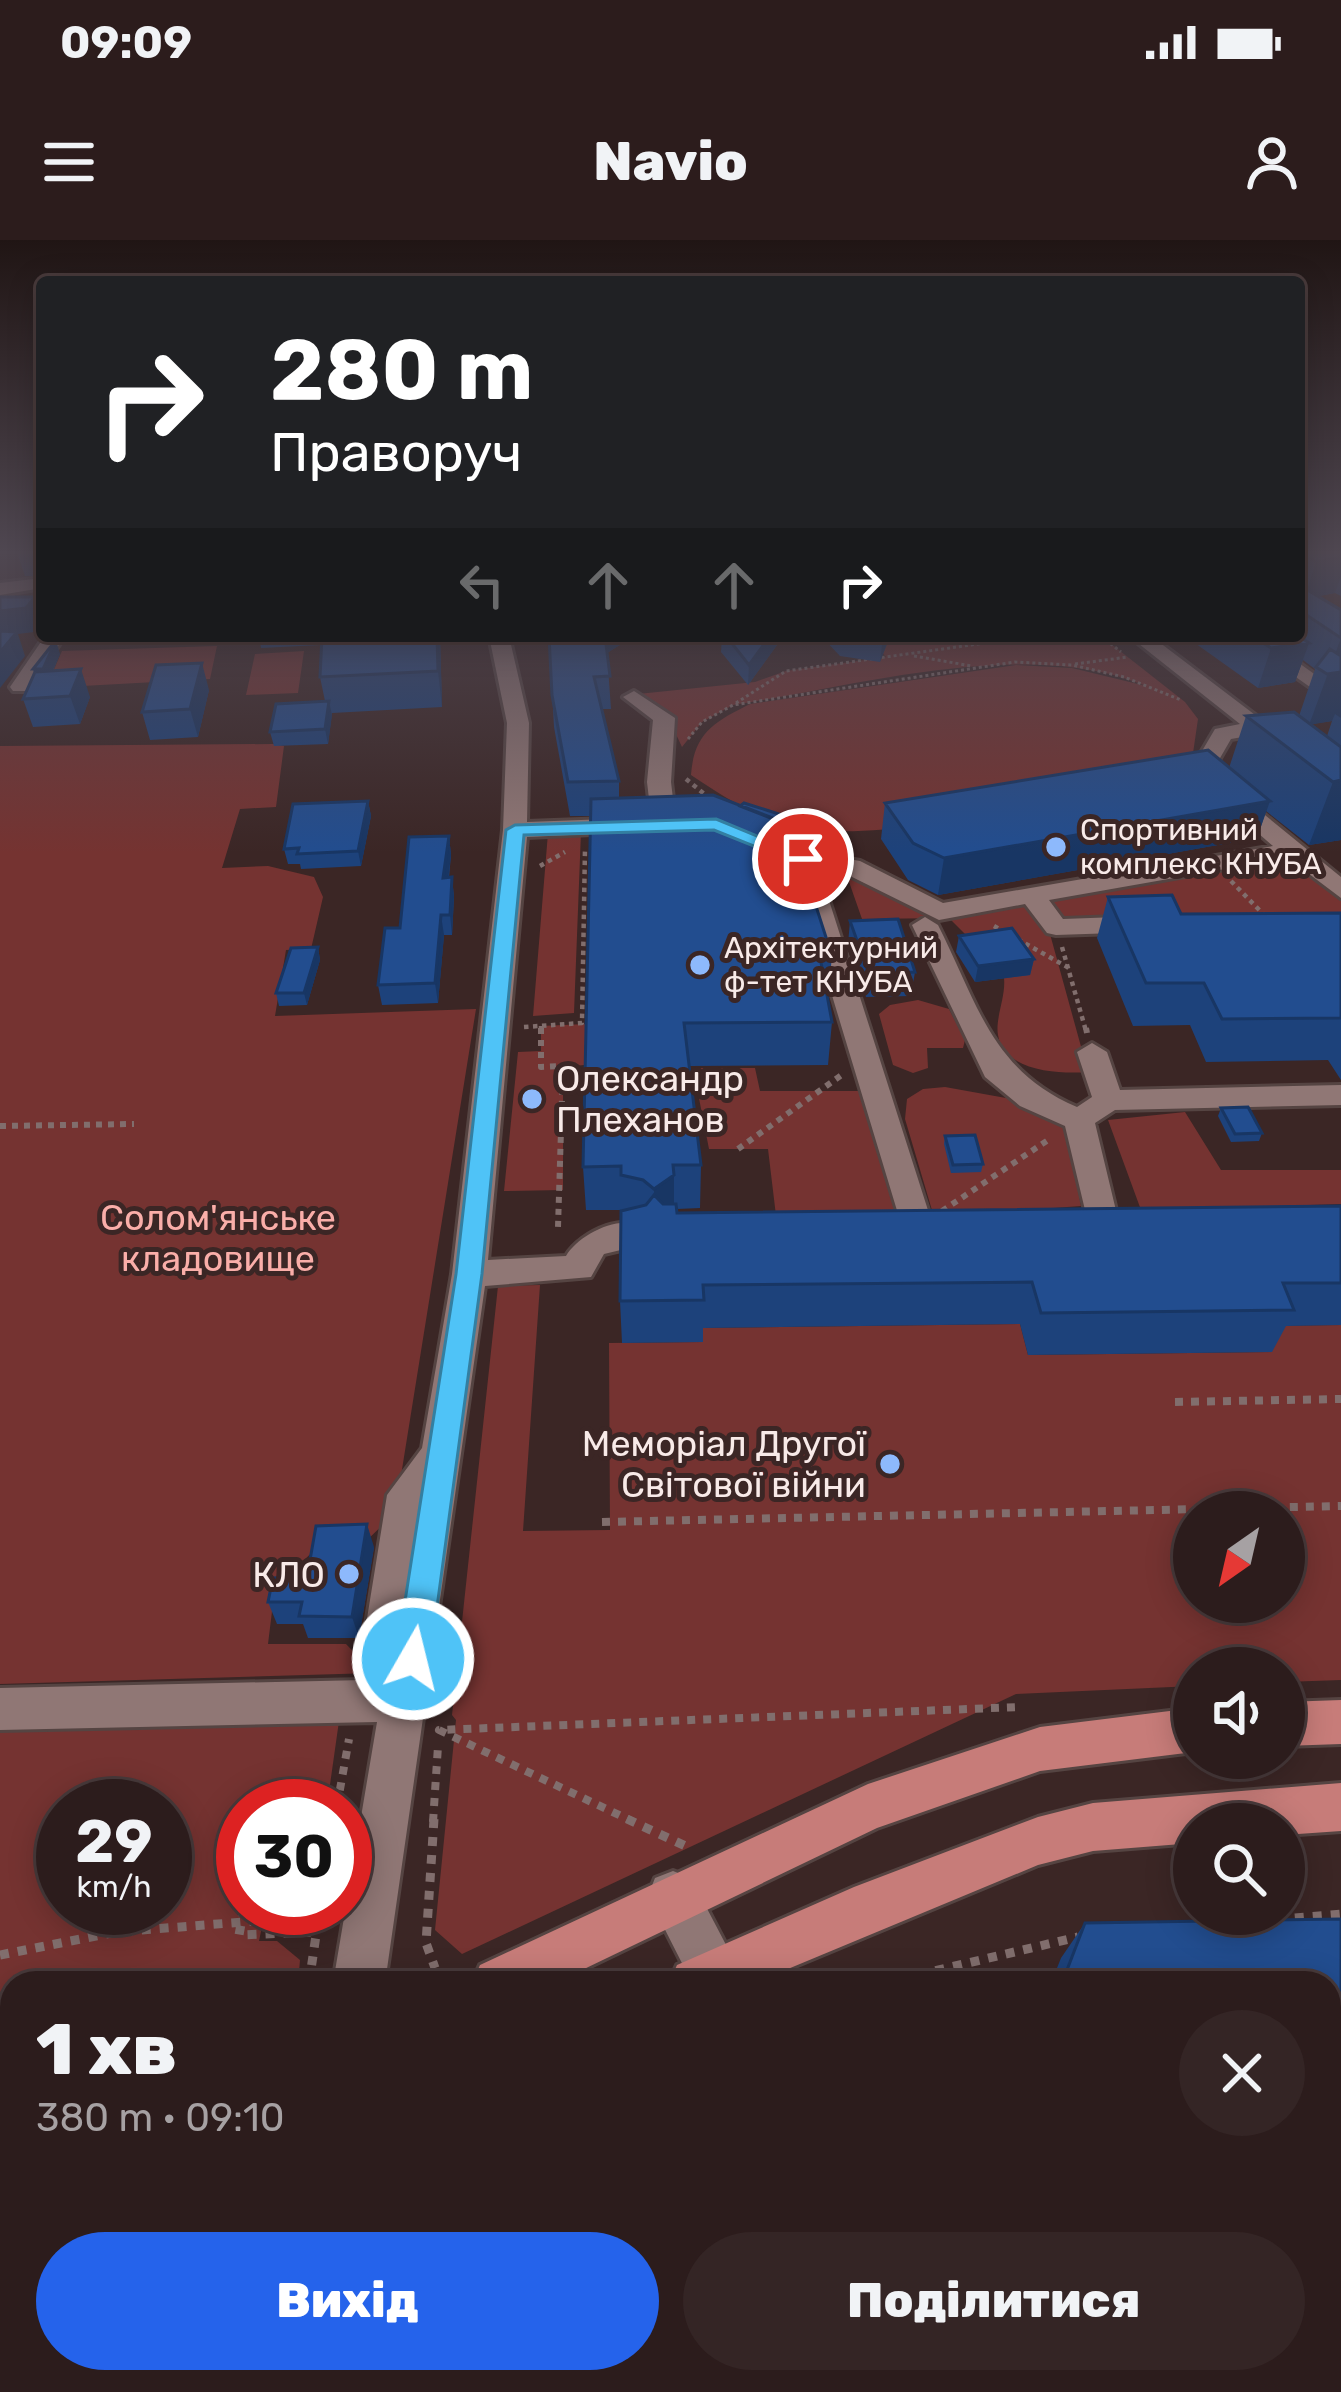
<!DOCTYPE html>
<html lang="uk">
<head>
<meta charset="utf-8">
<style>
	body { margin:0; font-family:Rubik,sans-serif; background:#342525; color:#f1f3f6; height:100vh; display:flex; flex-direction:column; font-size:45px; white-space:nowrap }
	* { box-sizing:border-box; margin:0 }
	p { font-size:39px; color:#a6a1a3 }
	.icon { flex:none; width:66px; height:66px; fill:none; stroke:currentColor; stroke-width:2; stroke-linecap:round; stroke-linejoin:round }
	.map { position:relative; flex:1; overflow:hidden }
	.panel { position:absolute; left:0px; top:1731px; width:1341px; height:423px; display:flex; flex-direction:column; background:#2c1c1c; border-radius:36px 36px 0 0; box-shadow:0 6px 30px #0003,0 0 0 3px #483a3b }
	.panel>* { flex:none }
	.guide { position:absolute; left:36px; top:36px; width:1269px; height:366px; border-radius:12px; box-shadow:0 6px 30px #0003,0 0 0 3px #483a3b; background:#202124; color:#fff; overflow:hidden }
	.needle { width:78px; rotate:214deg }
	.controls { position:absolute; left:1173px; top:1251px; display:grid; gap:24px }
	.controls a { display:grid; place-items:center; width:132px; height:132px; border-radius:50%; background:#2c1c1c; box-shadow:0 6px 30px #0003,0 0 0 3px #483a3b; font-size:60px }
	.speed { position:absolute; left:36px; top:1539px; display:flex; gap:24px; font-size:60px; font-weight:700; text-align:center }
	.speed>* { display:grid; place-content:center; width:156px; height:156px; border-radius:50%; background:#2c1c1c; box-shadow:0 6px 30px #0003,0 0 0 3px #483a3b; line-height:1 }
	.speed small { font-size:30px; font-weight:400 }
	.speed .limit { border:18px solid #d22; background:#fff; color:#111 }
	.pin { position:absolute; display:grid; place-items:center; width:102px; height:102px; color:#fff; margin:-51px; border:6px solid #fff; border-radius:50%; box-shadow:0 3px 12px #0007 }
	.me { position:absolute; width:132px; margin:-66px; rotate:8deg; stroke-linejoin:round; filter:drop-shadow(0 0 9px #0008) }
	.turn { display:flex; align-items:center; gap:42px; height:252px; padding:0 36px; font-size:54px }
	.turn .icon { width:156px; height:156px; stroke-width:2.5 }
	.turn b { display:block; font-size:84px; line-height:102px }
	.lanes { display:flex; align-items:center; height:114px; padding:0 36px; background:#0003; justify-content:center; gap:60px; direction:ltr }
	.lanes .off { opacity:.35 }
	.round { display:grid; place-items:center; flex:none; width:126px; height:126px; border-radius:63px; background:#342525 }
	.head { display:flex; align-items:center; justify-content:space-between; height:204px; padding:0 36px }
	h1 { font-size:72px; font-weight:800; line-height:90px }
	.primary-button { display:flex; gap:24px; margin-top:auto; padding:24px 36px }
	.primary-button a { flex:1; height:138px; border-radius:72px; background:#2563eb; color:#fff; font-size:48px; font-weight:800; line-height:138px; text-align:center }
	.primary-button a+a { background:#342525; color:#f1f3f6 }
	.status { display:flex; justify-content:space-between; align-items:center; height:84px; padding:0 60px; background:#2c1c1c; direction:ltr }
	.status svg { height:33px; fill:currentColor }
	header { display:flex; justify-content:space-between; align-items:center; height:156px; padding:0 36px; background:#2c1c1c; font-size:54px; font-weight:800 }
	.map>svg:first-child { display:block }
	.green { fill:#753331; fill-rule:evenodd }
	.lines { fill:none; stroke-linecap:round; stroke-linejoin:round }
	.minor-casing { stroke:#554442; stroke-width:6 }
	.major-casing { stroke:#554442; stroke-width:6 }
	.path-far4 { stroke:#816e6d; stroke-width:3; stroke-dasharray:3 3; stroke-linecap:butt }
	.path-far3 { stroke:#816e6d; stroke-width:4.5; stroke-dasharray:4.5 4.5; stroke-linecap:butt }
	.path-far2 { stroke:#816e6d; stroke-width:6; stroke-dasharray:6 6; stroke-linecap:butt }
	.path-far1 { stroke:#816e6d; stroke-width:8; stroke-dasharray:8 8; stroke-linecap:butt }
	.path { stroke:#816e6d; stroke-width:9; stroke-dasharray:9 9; stroke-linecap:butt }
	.minor { fill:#907775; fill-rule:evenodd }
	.major { fill:#c77c79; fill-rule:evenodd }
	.wall { fill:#1d427b; fill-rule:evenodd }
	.shaded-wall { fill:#183664 }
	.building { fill:#224d8f; stroke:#183664; stroke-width:3 }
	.route { fill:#4fc3f7; stroke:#337fa1; stroke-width:3 }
	.poi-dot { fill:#8db9fc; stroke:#3b2625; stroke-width:4.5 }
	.labels { text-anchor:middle; stroke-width:10; stroke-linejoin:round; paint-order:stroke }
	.far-poi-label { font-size:30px; fill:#f8eae8; stroke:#3b2625; text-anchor:start }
	.poi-label { font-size:36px; fill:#f8eae8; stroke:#3b2625; text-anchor:end }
	.park-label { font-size:36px; fill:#faaea9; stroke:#3b2625 }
</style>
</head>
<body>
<div class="status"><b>09:09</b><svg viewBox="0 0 49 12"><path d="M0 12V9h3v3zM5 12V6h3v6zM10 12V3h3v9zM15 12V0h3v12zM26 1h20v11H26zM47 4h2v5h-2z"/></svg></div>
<header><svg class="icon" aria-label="menu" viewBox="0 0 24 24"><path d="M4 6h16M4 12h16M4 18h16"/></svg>Navio<svg class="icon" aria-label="person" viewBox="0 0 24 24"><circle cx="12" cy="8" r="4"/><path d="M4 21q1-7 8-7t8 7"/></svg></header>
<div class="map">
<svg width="1341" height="2152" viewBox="0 0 1341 2152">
	<rect width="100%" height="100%" fill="#3b2625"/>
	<path class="green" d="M 930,396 L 959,401 L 1101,396 L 1185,462 L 1198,479 L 1192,520 L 1154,541 C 1065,557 880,606 798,587 C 757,578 725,558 691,535 C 694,493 714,482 750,464 L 1016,425 L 1072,428 L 1146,446 C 1029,396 856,446 733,465 L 702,482 L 682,507 L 667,475 L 638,454 L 755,442 L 786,431 L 886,417 L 873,403 Z
		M 217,406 L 210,439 L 46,448 L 62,411 Z
		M 304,411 L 298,453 L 246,455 L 255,414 Z
		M 273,504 L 284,506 L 276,567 L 240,569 L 222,628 L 268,626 L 314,637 L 323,657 L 311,709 L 286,710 L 275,776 L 476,769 L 395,1273 L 363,1304 L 319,1306 L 275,1347 L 268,1404 L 346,1404 L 374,1433 L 0,1444 L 0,506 Z
		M 581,592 L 574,773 L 533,776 L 548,593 Z
		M 1288,615 L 1341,661 L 1341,674 L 1060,682 L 1044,658 Z
		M 866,637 L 950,678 L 1029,662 L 1050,694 L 1088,832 C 1060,834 1004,832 998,795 C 995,778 1006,757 1004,738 L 1029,734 L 980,709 L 949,678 L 862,679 L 848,639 Z
		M 918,760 L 949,769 L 965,800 L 963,808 L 927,808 L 928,828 L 913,833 L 893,825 L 879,774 L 890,765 Z
		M 586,784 L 584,825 L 563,827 L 563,950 L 504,951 L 518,812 L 541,811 L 541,786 Z
		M 693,828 L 755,828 L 760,851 L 863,851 L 901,978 L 777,984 L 768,909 L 709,909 Z
		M 945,847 L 1017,860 L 1064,877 L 1081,966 L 934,977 L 905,879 L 907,859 L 923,849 Z
		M 1185,872 L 1221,930 L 1341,930 L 1341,964 L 1141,970 L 1108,880 Z
		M 540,1045 L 523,1291 L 610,1290 L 609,1103 L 702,1102 L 702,1088 L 1020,1084 L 1028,1115 L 1271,1112 L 1262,1086 L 1341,1085 L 1341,1440 L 1284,1442 L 1284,1428 L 1194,1428 L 1194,1446 L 1016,1454 L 462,1714 L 435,1690 L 456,1480 L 452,1475 L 498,1046 ZM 1194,1272 L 1284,1272 L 1284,1362 L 1194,1362 Z
		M 339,1481 L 327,1566 L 243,1566 L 243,1668 L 266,1668 L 259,1701 L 277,1701 L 300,1720 L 298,1743 L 12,1743 L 12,1898 L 0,1903 L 0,1490 ZM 63,1566 L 165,1566 L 165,1668 L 63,1668 Z
		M 1341,1888 L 1341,2024 L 1329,2010 L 1329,1889 Z
		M 101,2142 L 268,2142 L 247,2152 L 82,2152 Z"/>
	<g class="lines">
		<defs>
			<path id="minor" d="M 42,338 L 42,348 L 0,355 L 0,343 Z
				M 45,396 L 65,396 L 27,451 L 13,451 L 10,447 Z
				M 489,396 L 509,396 L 529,483 L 527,582 L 635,578 L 647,585 L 635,592 L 527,597 L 488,1020 L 566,1016 C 579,993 632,966 651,996 L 646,1004 L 604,1014 L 591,1037 L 485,1046 L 385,1743 L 333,1743 L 377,1482 L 0,1490 L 0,1448 L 364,1440 L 359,1428 L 387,1255 L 422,1208 L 452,1034 L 503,590 L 507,483 Z
				M 1129,396 L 1151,396 L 1341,540 L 1341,558 L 1254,495 L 1231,499 L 1212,532 L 1341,637 L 1341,658 L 1288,618 L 1049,660 L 1063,679 L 1145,676 L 1158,684 L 1145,692 L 1056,695 L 1047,693 L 1025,664 L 939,680 L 844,633 L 819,629 L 934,989 L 929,997 L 905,997 L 792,623 L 742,597 L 754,590 L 809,612 L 860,621 L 943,663 L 1273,606 L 1189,533 L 1215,489 L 1240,484 Z
				M 1238,396 L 1261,396 L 1341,453 L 1341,469 Z
				M 634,451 L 675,478 L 671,542 L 676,584 L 664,591 L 652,584 L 647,542 L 653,480 L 623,457 Z
				M 925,677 L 938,685 C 978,764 991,830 1077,867 L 1092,857 L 1077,812 L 1092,803 L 1107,812 L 1120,850 L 1341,845 L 1341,865 L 1115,870 L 1095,883 L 1119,983 L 1102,995 L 1090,991 L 1065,886 L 1020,866 L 985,837 L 912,685 Z
				M 673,1631 L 691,1638 L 746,1743 L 692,1743 L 648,1656 L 655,1638 Z
				M 1341,1845 L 1341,1901 L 1329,1902 L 1329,1846 Z
				M 966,2142 L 1031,2142 L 1035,2152 L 970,2152 Z"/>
			<path id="major" d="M 1341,1460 L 1341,1504 L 1284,1506 L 1284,1462 Z
				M 1194,1468 L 1194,1512 L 1040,1531 L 877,1588 L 555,1743 L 472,1743 L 480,1725 L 868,1544 L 1040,1487 Z
				M 1341,1543 L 1341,1591 L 1284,1595 L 1284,1584 L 1194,1584 L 1194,1603 L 1093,1611 L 1038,1625 L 754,1743 L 669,1743 L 677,1725 L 854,1647 L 1038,1577 L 1093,1563 Z
				M 12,1936 L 12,1995 L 0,2000 L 0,1941 Z
				M 12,2031 L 12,2091 L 0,2096 L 0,2036 Z"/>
		</defs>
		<use href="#minor" class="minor-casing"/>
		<use href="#major" class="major-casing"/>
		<path class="path-far4" d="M 1101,396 L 1121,412
			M 914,416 L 972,426
			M 1075,424 L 1128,417
			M 736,463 L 786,431 L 1035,396
			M 688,499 L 702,482 L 733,465 L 1015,422 L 1072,425 L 1124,437 L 1181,460"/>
		<path class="path-far3" d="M 686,539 L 708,557
			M 540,626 L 565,612
			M 1231,641 L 1268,679
			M 994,686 L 1069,728
			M 1062,707 L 1086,791
			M 541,786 L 541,791
			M 524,787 L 582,783 L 585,608"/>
		<path class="path-far2" d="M 541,788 L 541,827 L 563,826 L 558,987
			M 1086,788 L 1087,793
			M 0,886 L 134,884
			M 738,909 L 843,834
			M 942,971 L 1051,898"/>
		<path class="path-far1" d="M 1175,1162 L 1341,1159
			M 602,1282 L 1341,1266
			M 337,1566 L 349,1499
			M 433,1582 L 438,1506
			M 634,1582 L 439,1490 L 1019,1467"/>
		<path class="path" d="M 434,1579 L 426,1703 L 435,1728
			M 627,1579 L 692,1609
			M 244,1668 L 239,1695 L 316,1692
			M 1259,1681 L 1341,1674
			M 0,1715 L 116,1692 L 319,1676
			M 309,1743 L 320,1668
			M 883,1743 L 1078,1697
			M 60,2142 L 60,2152"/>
		<use href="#minor" class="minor"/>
		<use href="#major" class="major"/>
	</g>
	<path class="wall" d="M 17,312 L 42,312 L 42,336 L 25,336 Z
		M 1299,312 L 1341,312 L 1341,356 L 1335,353 L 1318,356 L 1341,370 L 1341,600 L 1309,605 L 1266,571 L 1257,598 L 938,655 L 908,640 L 881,599 L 885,563 L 1229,528 L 1246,476 L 1299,476 L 1315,429 L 1303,420 L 1295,442 L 1258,448 L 1185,396 L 1299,396 ZM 1332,481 L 1327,496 L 1311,484 Z
		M 259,396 L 440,396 L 442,467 L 332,473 L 328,504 L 274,506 L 270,492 L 325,461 L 320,437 L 321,405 L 261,408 Z
		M 549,396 L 626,396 L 626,401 L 607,413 L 611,469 L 602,469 L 619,541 L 619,558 L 798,588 L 793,592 L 811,664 L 832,716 L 828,756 L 832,782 L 828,825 L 690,826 L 701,925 L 700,968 L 677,969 L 677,973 L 1341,966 L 1341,1085 L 1286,1086 L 1272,1112 L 1028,1115 L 1020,1084 L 703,1088 L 703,1102 L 622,1103 L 620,1061 L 623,970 L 586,970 L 583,927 L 590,576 L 570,576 L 554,487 Z
		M 722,396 L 778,396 L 777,405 L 748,445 L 721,412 Z
		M 821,396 L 890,396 L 880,422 L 840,416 Z
		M 60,414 L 53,431 L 90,457 L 80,484 L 33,487 L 23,459 L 34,433 L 33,429 Z
		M 209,450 L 198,497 L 150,500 L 142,472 Z
		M 368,561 L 371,576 L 361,626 L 301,629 L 300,624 L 288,624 L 284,609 Z
		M 449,596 L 451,615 L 449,638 L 452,637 L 454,657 L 452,695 L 444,695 L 438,763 L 382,765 L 378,745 L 400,688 Z
		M 1108,657 L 1181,674 L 1341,673 L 1341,840 L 1328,820 L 1206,822 L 1190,785 L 1133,786 L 1097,698 Z
		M 850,681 L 915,732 L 911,756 L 866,757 L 848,704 Z
		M 959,696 L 1034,719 L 1030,735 L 975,742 L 956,712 Z
		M 318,707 L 320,720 L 307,765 L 279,766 L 276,753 Z
		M 1221,868 L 1262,893 L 1259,901 L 1231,902 L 1218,876 Z
		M 945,896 L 983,924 L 981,932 L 951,933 L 944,904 Z
		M 374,1307 L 359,1398 L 308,1398 L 303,1384 L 277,1384 L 268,1362 L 307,1337 Z
		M 1341,1679 L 1341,1818 L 1329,1818 L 1329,1743 L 1051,1743 L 1061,1718 L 1085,1683 Z
		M 617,2142 L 922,2142 L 926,2152 L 634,2152 Z
		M 1233,2142 L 1329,2142 L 1341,2152 L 1241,2152 Z"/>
	<path class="shaded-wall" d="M 1341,317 L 1341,336 L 1335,353 L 1304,359 L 1316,322 Z
		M 35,357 L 42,382 L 34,392 L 18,394 L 25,416 L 0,448 L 0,371 Z
		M 437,396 L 440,396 L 442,467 L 438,431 Z
		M 582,396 L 626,396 L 626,401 L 580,430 Z
		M 770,396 L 778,396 L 777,405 L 748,445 L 749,425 Z
		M 883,396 L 890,396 L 880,422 Z
		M 1341,398 L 1341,478 L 1335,474 L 1332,481 L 1309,485 Z
		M 56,400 L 60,414 L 47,443 L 43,429 Z
		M 1309,403 L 1295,442 L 1258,448 L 1271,408 Z
		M 202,423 L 209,450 L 198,497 L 190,469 Z
		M 81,429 L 90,457 L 80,484 L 70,456 Z
		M 329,461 L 332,475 L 328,504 L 325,489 Z
		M 1341,540 L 1341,600 L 1309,605 L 1333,542 Z
		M 368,561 L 371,576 L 361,626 L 358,611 Z
		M 1270,561 L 1257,598 L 938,655 L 944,618 Z
		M 449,596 L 451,615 L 446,658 L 443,638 Z
		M 452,637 L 454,657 L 452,695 L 450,675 Z
		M 441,675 L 444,695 L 438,763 L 435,743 Z
		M 318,707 L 320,720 L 307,765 L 304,753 Z
		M 1034,719 L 1030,735 L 975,742 L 978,726 Z
		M 674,935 L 674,979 L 654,993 L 654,949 Z
		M 367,1284 L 374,1307 L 359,1398 L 352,1377 Z
		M 562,2142 L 585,2142 L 566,2152 L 543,2152 Z"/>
	<path class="building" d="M 1299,312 L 1341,312 L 1341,317 L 1316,322 Z
		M 1299,345 L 1341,370 L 1341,398 L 1299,370 Z
		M 0,357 L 35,357 L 26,368 L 0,371 Z
		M 0,391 L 17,392 L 0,412 Z
		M 322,396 L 437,396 L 438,431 L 320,437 Z
		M 549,396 L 582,396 L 579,398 L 605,396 L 610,436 L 594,437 L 619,541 L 568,542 L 552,455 Z
		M 726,396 L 770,396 L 749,425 Z
		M 1252,396 L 1299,396 L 1309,403 L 1271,408 Z
		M 56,400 L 43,429 L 33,429 Z
		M 1330,409 L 1341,416 L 1341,432 L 1327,434 L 1316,427 Z
		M 202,423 L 190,469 L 142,472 L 156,425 Z
		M 81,429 L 70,456 L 23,459 L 35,432 Z
		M 329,461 L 325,489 L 270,492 L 276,464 Z
		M 1294,472 L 1341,507 L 1341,540 L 1333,542 L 1246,476 Z
		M 1208,510 L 1270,561 L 944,618 L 913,603 L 885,563 Z
		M 713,555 L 791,585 L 811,664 L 815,663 L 832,716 L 820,717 L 832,782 L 684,783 L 701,925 L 673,925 L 674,935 L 654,949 L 643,940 L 621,935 L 621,926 L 583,927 L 591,559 Z
		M 368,561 L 358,611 L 297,614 L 299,608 L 284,609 L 293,564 Z
		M 744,563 L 798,580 L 791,586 L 740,566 Z
		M 449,596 L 443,638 L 452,637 L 450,675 L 441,675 L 435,743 L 378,745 L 385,688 L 400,688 L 409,597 Z
		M 1172,655 L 1181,674 L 1341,673 L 1341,778 L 1222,779 L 1204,743 L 1146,743 L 1108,657 Z
		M 898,679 L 915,732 L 869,734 L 850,681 Z
		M 1012,688 L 1034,719 L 978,726 L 959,696 Z
		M 318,707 L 304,753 L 276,753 L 291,708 Z
		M 1248,867 L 1262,893 L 1235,894 L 1221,868 Z
		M 975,895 L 983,924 L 953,925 L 945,896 Z
		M 654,955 L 663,964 L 676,964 L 677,973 L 1341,966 L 1341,1043 L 1283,1043 L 1294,1070 L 1041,1073 L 1032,1042 L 703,1045 L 704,1060 L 620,1061 L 621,971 L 646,965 Z
		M 367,1284 L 352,1377 L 299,1376 L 302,1362 L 268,1362 L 273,1338 L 307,1337 L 316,1286 Z
		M 1341,1679 L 1341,1790 L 1329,1790 L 1329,1743 L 1062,1743 L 1085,1683 Z
		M 1329,2016 L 1341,2030 L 1341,2152 L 1291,2152 L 1283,2142 L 1329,2142 Z
		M 247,2142 L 562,2142 L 543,2152 L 226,2152 Z
		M 630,2142 L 922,2142 L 926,2152 L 647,2152 Z"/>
	<linearGradient id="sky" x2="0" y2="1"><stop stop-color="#201514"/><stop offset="0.51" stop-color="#4f4751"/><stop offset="1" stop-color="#4f4751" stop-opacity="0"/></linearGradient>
	<rect width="1341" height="613" fill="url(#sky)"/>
	<path class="route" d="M 716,579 L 813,619 L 796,623 L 714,590 L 524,595 L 482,1034 L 430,1419 L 425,1430 L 413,1435 L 401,1430 L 396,1419 L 456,1034 L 506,590 L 515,585 Z"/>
	<g class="poi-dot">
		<circle cx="1056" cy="607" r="12"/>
		<circle cx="700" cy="725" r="12"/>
		<circle cx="532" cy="859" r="12"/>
		<circle cx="890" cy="1224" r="12"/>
		<circle cx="349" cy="1334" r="12"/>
	</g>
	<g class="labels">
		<g class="far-poi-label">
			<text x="1080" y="600">Спортивний<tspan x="1080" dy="34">комплекс КНУБА</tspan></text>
			<text x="724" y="718">Архітектурний<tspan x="724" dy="34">ф-тет КНУБА</tspan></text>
		</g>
		<g class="poi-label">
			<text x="556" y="851" text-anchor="start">Олександр<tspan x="556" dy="41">Плеханов</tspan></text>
			<text x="866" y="1216">Меморіал Другої<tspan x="866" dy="41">Світової війни</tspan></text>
			<text x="325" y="1347">КЛО</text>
		</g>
		<g class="park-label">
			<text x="218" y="990">Солом'янське<tspan x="218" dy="41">кладовище</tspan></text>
		</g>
	</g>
</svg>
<div class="controls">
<a><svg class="needle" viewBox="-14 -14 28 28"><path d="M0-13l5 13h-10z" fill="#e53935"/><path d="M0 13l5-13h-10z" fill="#a6a1a3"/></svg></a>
<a><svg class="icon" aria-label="sound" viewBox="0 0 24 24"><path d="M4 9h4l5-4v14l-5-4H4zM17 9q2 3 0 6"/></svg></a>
<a><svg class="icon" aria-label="search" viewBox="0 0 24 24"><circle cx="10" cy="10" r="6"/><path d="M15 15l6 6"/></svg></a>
</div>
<div class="speed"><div>29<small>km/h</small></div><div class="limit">30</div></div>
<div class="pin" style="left:803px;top:619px;background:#d93025"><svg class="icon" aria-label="arrive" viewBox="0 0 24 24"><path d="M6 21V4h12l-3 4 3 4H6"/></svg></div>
<svg class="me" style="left:413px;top:1419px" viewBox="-20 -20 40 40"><circle r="17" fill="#4fc3f7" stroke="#fff" stroke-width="3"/><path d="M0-11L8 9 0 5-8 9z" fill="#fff"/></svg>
<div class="guide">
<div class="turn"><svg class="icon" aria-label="right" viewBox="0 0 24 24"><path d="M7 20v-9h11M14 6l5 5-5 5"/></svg><div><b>280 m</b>Праворуч</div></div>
<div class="lanes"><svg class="icon off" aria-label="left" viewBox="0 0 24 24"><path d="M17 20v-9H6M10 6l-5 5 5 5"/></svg><svg class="icon off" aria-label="ahead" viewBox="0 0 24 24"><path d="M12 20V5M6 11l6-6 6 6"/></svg><svg class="icon off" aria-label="ahead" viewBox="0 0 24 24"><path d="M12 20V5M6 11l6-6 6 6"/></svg><svg class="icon" aria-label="right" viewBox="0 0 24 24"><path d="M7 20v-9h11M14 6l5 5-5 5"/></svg></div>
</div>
<section class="panel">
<div class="head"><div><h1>1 хв</h1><p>380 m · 09:10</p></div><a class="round"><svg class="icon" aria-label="close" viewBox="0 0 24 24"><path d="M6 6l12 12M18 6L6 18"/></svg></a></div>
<div class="primary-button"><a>Вихід</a><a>Поділитися</a></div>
</section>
</div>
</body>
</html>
